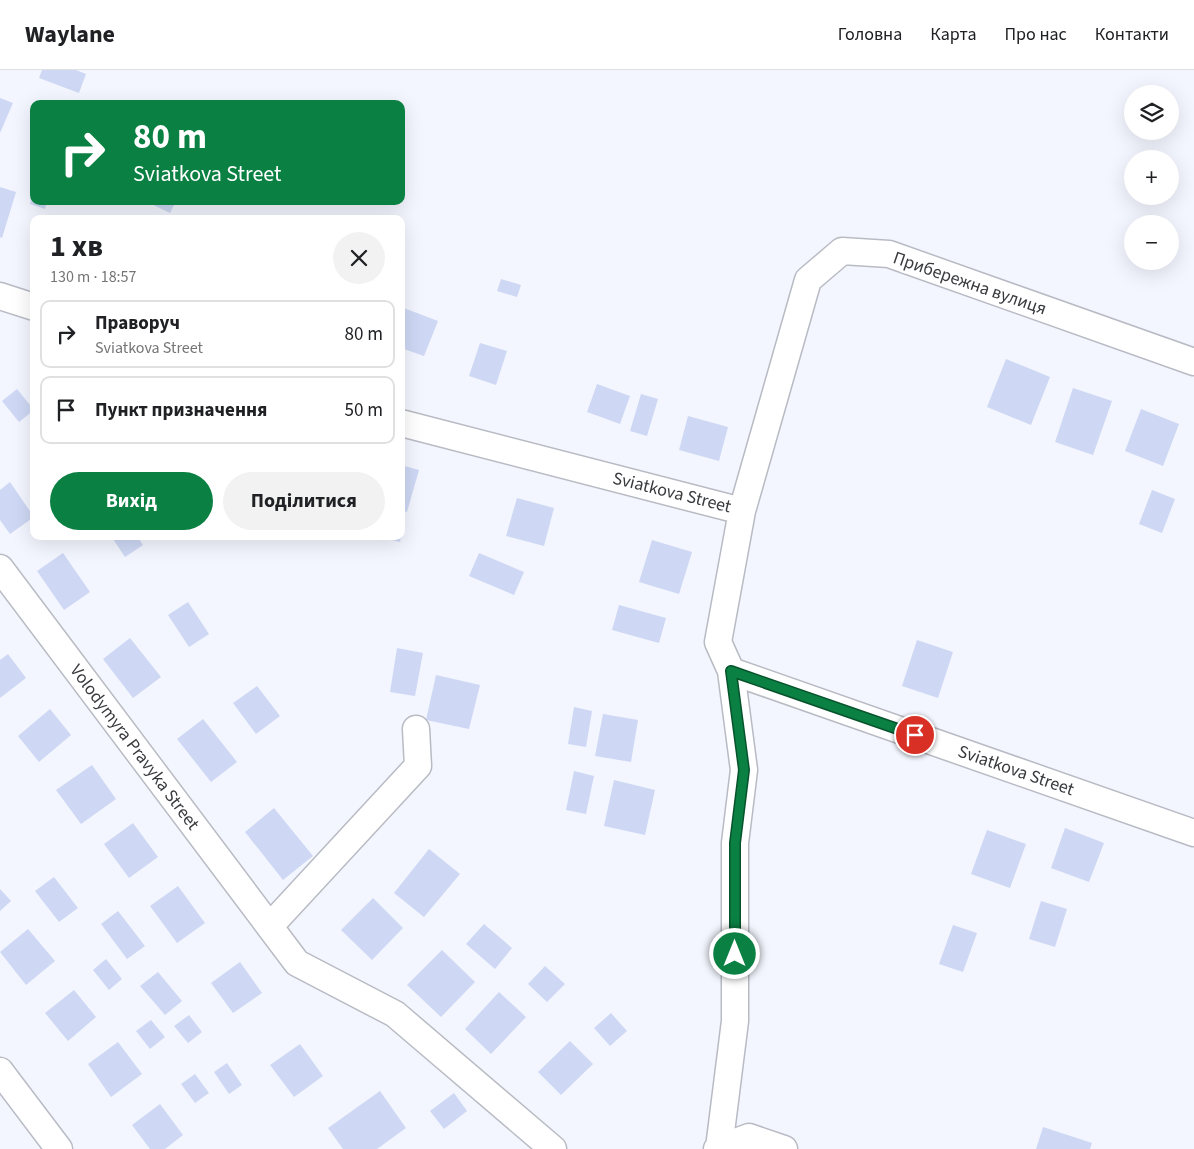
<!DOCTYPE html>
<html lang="uk">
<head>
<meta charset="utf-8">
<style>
	body { margin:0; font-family:"Source Sans 3",sans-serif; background:#f2f2f2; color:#202124; height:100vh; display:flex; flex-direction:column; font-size:19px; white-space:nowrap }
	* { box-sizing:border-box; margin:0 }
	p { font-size:16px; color:#757577 }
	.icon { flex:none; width:28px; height:28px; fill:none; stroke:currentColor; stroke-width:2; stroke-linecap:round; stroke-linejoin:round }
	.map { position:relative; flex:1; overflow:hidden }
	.side { position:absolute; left:30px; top:145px; width:375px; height:325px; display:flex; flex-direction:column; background:#fff; border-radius:10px; box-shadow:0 5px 20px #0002 }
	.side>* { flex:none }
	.hud { position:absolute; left:30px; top:30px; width:375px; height:105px; border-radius:10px; box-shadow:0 5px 20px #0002; background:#0b8043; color:#fff; overflow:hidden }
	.fabs { position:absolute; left:1124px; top:15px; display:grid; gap:10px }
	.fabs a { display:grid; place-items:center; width:55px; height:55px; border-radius:50%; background:#fff; box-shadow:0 5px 20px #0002; font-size:25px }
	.pin { position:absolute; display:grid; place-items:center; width:42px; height:42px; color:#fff; margin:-21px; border:2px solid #fff; border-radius:50%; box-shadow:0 1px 5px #0007 }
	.me { position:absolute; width:55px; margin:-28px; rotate:0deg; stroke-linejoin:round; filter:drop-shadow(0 0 4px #0008) }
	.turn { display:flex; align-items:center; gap:18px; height:105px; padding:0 20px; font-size:22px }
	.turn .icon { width:65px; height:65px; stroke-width:2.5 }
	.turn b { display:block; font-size:35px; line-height:42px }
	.round { display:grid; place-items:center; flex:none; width:52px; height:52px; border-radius:26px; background:#f2f2f2 }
	.overview { display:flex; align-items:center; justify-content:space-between; height:85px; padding:0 20px }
	h1 { font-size:30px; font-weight:700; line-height:38px }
	.button { display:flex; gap:10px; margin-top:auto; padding:10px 20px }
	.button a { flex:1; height:58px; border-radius:30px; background:#0b8043; color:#fff; font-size:20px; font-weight:700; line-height:58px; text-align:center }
	.button a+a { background:#f2f2f2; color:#202124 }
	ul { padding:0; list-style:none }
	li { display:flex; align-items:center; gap:15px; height:68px; margin:0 10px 8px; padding:0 10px; border:2px solid #e0e0e0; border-radius:10px }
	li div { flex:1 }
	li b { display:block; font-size:19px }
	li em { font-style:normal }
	header { display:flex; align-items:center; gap:30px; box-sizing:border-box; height:70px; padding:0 25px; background:#fff; border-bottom:1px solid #e0e0e0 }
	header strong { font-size:24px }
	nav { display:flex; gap:28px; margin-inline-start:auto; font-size:18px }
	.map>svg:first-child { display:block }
	.building { fill:#ced8f4 }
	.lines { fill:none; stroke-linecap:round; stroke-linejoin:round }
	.street-casing { stroke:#b8bbc3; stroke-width:29 }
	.street { stroke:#fff; stroke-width:26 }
	.route-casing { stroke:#07532c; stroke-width:12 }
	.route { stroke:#0b8043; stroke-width:9 }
	.labels { text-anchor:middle; stroke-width:5; stroke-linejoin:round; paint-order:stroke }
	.street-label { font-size:18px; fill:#393a3d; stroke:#fff }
</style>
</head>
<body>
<header>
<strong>Waylane</strong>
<nav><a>Головна</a><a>Карта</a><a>Про нас</a><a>Контакти</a></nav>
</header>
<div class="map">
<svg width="1194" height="1079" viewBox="0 0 1194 1079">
	<rect width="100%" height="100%" fill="#f3f6fe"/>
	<path class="building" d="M 42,0 L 76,0 L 86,4 L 79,23 L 39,8 Z
		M 0,28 L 13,33 L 0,63 Z
		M 0,117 L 16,122 L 2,168 L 0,167 Z
		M 33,123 L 34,131 L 47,131 L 45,139 L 30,134 Z
		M 145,131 L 176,131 L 170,143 Z
		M 501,209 L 521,215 L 517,227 L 497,221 Z
		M 401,237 L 438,251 L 424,286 L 401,278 Z
		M 480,273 L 507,281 L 496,315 L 469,306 Z
		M 1006,289 L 1050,307 L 1031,355 L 987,337 Z
		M 597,314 L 630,326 L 620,354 L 587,342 Z
		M 1073,318 L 1112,331 L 1093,385 L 1055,372 Z
		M 17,319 L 34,340 L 19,352 L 2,331 Z
		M 641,324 L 658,329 L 647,366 L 630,361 Z
		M 1141,339 L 1179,354 L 1163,396 L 1125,381 Z
		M 688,346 L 728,357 L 719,391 L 679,380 Z
		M 401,395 L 419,400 L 407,442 L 401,440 Z
		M 10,412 L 34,447 L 10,464 L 0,450 L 0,420 Z
		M 1152,420 L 1175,429 L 1162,463 L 1139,454 Z
		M 517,428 L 554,438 L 544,476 L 506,466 Z
		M 111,466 L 137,466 L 143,475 L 125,487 Z
		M 376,466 L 401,466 L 400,472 Z
		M 652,470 L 692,482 L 679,524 L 639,512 Z
		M 63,483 L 90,522 L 64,540 L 37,501 Z
		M 479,483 L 524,502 L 514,525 L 469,506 Z
		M 188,532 L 209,564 L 189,577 L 168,545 Z
		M 619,535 L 666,548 L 659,573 L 612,560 Z
		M 130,568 L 161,607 L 133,628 L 103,589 Z
		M 917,570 L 953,582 L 938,628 L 902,616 Z
		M 397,578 L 423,583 L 415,626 L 390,622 Z
		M 8,584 L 26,608 L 0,628 L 0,590 Z
		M 436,605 L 480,615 L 469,659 L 426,650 Z
		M 257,616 L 280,646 L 256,664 L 233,633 Z
		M 574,637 L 592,641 L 586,677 L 568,674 Z
		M 50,639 L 71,665 L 39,692 L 18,666 Z
		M 603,644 L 638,650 L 631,692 L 595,686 Z
		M 203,649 L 237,692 L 211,712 L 177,669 Z
		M 92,695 L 116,729 L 81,754 L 56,720 Z
		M 574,701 L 594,706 L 586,744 L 566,740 Z
		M 614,710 L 655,720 L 645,765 L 604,756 Z
		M 274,738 L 313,786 L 283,810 L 245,762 Z
		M 133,753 L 158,787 L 129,808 L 104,774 Z
		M 1065,758 L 1104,773 L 1089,812 L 1051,798 Z
		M 987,760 L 1026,774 L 1010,818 L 971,804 Z
		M 429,779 L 460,804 L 424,847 L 394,823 Z
		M 54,807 L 78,838 L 59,852 L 35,821 Z
		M 178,816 L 205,853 L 177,873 L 150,836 Z
		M 0,819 L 11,831 L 0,841 Z
		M 373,828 L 403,858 L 372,890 L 341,860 Z
		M 1041,831 L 1067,839 L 1055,877 L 1029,869 Z
		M 118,841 L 145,876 L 127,889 L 101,854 Z
		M 484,854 L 512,878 L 495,899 L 466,874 Z
		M 953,855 L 977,863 L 963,902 L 939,894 Z
		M 28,859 L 55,891 L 26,915 L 0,882 Z
		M 442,880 L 475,912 L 441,947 L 407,915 Z
		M 106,889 L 122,909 L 109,920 L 93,900 Z
		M 240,892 L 262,923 L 233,943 L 211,913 Z
		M 545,896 L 565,914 L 547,932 L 528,914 Z
		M 158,902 L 182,931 L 165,945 L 140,916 Z
		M 74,920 L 96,947 L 68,971 L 45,943 Z
		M 499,922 L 526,947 L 491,984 L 465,959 Z
		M 611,943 L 627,961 L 610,976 L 594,958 Z
		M 189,945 L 202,962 L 188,973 L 174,956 Z
		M 151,950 L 165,967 L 150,979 L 136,961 Z
		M 570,971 L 593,994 L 561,1025 L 538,1002 Z
		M 118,972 L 142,1004 L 111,1027 L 88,994 Z
		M 300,974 L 323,1006 L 294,1027 L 270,995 Z
		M 227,993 L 242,1015 L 229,1024 L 214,1002 Z
		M 195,1004 L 209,1023 L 195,1033 L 181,1014 Z
		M 380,1021 L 406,1058 L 377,1079 L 343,1079 L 328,1058 Z
		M 454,1023 L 467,1041 L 444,1059 L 430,1041 Z
		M 160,1034 L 183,1065 L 165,1079 L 150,1079 L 132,1055 Z
		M 1043,1057 L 1092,1073 L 1090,1079 L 1036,1079 Z"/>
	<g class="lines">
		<defs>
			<path id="street" d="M 0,226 L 34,237
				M 401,353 L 742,441 L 718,572 L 731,601 L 1194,763
				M 742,441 L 808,210 L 842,181 L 889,184 L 1194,292
				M 0,498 L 297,893 L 395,944 L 553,1079
				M 270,856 L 418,696 L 416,659
				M 0,1001 L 59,1079
				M 719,1078 L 735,951 L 735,773 L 744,700 L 731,601
				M 717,1079 L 749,1067 L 784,1079"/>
		</defs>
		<use href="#street" class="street-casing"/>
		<use href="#street" class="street"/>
	</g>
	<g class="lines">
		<defs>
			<path id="route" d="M 735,884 L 735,773 L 744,700 L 731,601 L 915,665"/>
		</defs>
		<use href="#route" class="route-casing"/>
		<use href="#route" class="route"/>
	</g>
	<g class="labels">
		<g class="street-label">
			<text transform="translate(970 213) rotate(19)" y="6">Прибережна вулиця</text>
			<text transform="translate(672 422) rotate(14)" y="6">Sviatkova Street</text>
			<text transform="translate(135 677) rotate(53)" y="6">Volodymyra Pravyka Street</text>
			<text transform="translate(1016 700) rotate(19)" y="6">Sviatkova Street</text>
		</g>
	</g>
</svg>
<div class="fabs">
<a><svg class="icon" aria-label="layers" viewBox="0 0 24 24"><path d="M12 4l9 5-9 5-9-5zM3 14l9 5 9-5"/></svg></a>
<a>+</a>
<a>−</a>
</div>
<div class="pin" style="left:915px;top:665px;background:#d93025"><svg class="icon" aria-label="arrive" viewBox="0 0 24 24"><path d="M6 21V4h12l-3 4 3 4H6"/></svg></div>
<svg class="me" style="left:735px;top:884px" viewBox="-20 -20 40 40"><circle r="17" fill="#0b8043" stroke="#fff" stroke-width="3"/><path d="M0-11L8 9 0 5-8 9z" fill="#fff"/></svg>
<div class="hud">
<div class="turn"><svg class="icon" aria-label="right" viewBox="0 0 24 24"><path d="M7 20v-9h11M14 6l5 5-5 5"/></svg><div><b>80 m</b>Sviatkova Street</div></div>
</div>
<section class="side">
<div class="overview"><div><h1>1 хв</h1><p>130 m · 18:57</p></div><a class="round"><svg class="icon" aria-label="close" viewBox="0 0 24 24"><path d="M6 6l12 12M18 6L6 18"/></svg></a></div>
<ul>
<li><svg class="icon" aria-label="right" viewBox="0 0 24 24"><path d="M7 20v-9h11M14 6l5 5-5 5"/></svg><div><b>Праворуч</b><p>Sviatkova Street</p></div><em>80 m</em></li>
<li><svg class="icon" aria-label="arrive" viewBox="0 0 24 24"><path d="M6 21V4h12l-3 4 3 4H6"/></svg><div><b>Пункт призначення</b></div><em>50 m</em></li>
</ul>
<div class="button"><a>Вихід</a><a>Поділитися</a></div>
</section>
</div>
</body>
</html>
